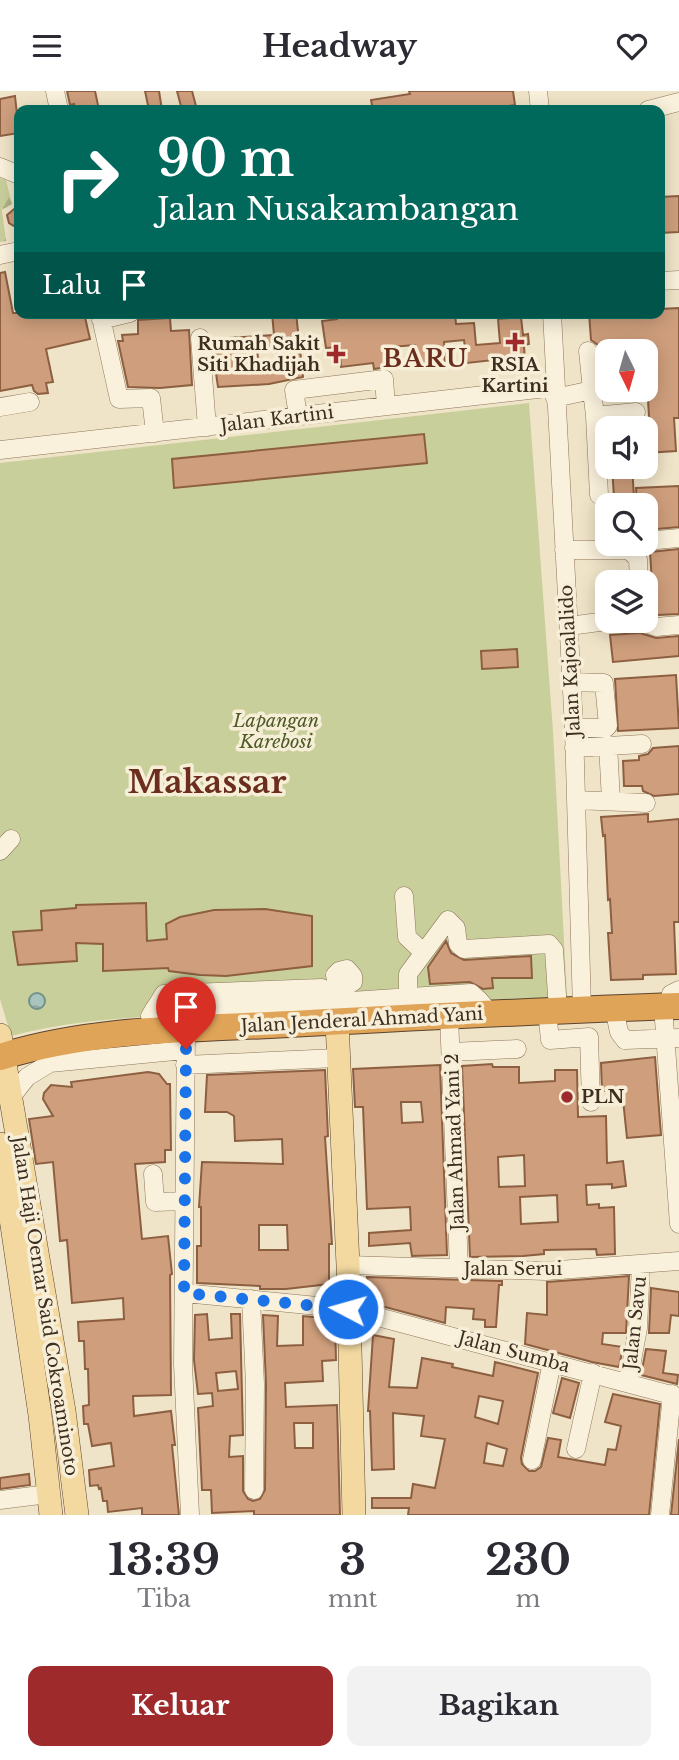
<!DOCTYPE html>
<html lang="id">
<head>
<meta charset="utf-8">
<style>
	body { margin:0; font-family:"Libre Baskerville",serif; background:#f2f2f3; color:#2b2b33; height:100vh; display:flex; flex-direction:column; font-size:26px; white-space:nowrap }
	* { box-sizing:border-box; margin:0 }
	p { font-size:23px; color:#7c7c81 }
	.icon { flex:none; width:38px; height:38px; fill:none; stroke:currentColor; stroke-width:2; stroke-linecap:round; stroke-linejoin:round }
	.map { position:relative; height:1424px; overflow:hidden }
	.drawer { display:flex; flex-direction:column; background:#fff; flex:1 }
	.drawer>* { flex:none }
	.hud { position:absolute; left:14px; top:14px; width:651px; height:214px; border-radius:14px; box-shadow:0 4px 18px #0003; background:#00695c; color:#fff; overflow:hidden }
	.needle { width:46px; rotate:175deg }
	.fabs { position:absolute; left:595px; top:248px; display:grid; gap:14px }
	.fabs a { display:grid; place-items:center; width:63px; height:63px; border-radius:14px; background:#fff; box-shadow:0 4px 18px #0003; font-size:35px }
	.pin { position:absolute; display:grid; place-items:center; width:60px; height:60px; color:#fff; margin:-72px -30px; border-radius:50% 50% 50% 0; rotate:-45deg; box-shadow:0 0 7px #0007 }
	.pin .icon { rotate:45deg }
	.me { position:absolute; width:77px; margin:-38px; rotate:276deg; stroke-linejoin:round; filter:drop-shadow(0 0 5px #0008) }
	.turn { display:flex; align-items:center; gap:24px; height:147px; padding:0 28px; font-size:32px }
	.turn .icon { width:91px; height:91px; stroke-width:2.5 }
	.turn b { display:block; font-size:49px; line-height:60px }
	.then { display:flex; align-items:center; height:66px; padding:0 28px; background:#0003; gap:14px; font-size:26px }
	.eta { display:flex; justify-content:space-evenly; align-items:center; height:119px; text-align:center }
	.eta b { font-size:42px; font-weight:700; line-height:49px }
	.cta { display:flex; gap:14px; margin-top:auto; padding:14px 28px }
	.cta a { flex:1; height:80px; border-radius:14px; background:#9e2a2b; color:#fff; font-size:28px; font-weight:700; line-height:80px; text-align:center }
	.cta a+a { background:#f2f2f3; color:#2b2b33 }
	header { display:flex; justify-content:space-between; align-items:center; height:91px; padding:0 28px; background:#fff; font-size:32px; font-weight:700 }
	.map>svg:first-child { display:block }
	.forest { fill:url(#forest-firs) }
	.park { fill:#c9cf9b }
	.water { fill:url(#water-waves); stroke:#6f938a; stroke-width:2 }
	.building { fill:#cf9f7d; stroke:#8d5f41; stroke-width:2; fill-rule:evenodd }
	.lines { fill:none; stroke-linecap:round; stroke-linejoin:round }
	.minor-casing { stroke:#8d765c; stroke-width:19 }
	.major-casing { stroke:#5b4430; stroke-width:24 }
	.highway-casing { stroke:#5b4430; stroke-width:28 }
	.minor { stroke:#faf1dc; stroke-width:18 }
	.major { stroke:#f3d9a0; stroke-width:23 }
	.highway { stroke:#e0a458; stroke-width:26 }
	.route { stroke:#1a73e8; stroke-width:12; stroke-dasharray:0 21.6 }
	.poi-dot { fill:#9e2a2b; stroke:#f7eed8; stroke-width:2.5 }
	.labels { text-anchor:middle; stroke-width:7; stroke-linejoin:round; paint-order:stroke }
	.poi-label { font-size:18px; font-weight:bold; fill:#3d2e20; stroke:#f7eed8; text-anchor:end }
	.street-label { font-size:18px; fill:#3d2e20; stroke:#f7eed8 }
	.park-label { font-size:18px; font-style:italic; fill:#4d5a26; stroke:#f7eed8 }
	.district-label { font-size:24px; font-weight:bold; letter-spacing:2px; fill:#6b2e1e; stroke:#f7eed8 }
	.town-label { font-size:32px; font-weight:bold; fill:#6b2e1e; stroke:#f7eed8 }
</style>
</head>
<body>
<header><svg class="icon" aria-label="menu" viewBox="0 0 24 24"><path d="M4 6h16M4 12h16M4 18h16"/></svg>Headway<svg class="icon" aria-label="heart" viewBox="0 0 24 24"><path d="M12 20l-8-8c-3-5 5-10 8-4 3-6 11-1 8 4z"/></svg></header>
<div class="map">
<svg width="679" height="1424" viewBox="0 0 679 1424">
	<defs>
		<pattern id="forest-firs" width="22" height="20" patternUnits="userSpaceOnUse" patternTransform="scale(1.75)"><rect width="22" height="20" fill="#c9cf9b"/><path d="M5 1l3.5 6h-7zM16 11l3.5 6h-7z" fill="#aeb285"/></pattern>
		<pattern id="water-waves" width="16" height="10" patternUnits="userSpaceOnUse" patternTransform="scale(1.75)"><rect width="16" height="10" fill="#a9c4bc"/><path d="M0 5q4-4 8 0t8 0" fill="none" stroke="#8ba098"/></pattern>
	</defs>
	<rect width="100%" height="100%" fill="#f0e4c8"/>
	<path class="forest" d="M 0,87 L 6,89 L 12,113 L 2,119 L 6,150 L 0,151 Z"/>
	<path class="park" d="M 529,312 L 553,640 L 567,906 C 471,911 376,917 281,921 C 191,925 99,922 11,945 L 0,908 L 0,372 Z"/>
	<path class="water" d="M29 910a8 8 0 1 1 16 0a8 8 0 1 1-16 0Z"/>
	<path class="building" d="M 67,0 L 95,0 L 99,19 L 86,17 L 76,19 L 74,13 L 70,14 Z
		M 145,0 L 159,0 L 162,19 L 149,19 Z
		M 177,0 L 192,0 L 197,19 L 182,19 Z
		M 409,0 L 513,0 L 515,14 L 481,19 L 373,19 L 371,9 L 410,3 Z
		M 15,5 L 19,42 L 0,45 L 0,8 Z
		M 679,105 L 679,141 L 660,142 L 660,106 Z
		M 19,114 L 19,138 L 9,132 L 7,124 Z
		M 5,181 L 13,222 L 84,222 L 90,248 L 46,258 L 53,291 L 46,292 L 48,302 L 38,303 L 34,300 L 32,294 L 0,300 L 0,182 Z
		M 679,217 L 679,327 L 674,327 L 676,360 L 646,362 L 646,343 L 650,343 L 648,309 L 621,310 L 621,299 L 646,299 L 646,261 L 617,261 L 616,252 L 598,254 L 591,249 L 589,222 L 660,222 L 660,218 Z
		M 272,222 L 296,222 L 303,286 L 269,293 L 218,296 L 211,248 L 274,244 ZM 276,255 L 278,276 L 259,278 L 257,257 Z
		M 337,222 L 415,222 L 415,224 L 455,222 L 456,233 L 474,232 L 476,254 L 500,252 L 498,228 L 521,226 L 523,244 L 528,243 L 529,253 L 524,254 L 525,272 L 502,274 L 502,268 L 467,272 L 464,249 L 444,251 L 445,270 L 416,274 L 415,254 L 391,256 L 393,275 L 374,278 L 373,272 L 341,276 L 339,256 L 326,257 L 322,230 L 337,228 Z
		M 170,227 L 171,240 L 189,239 L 192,294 L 160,297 L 128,296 L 118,250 L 123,250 L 122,244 L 138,243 L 138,229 Z
		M 424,343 L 427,372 L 174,397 L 172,368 Z
		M 612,376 L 632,376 L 634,405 L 614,406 Z
		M 679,395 L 679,436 L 646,439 L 646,414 L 637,414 L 636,397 Z
		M 679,458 L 679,523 L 658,524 L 654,523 L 650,461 Z
		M 640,542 L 656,547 L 679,545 L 679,565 L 613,571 L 610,544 Z
		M 517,558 L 518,576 L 482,578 L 481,560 Z
		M 676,584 L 679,637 L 618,640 L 615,588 Z
		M 679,655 L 679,703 L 654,705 L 643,700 L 642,695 L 624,695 L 623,670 L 639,669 L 639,665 L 648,663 L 653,657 Z
		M 648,723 L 648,731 L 679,728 L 679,831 L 674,831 L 676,883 L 643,884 L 643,888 L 611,889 L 608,842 L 612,842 L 610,808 L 608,809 L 605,744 L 603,745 L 601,726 Z
		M 146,812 L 147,850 L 167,848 L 166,833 L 180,826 L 214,819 L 265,818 L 312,825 L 312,875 L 226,885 L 200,884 L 169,880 L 168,877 L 103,880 L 103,853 L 76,852 L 77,870 L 18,874 L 13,841 L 42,839 L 41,820 L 76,817 L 76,814 Z
		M 446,850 L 451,862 L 464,869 L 531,865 L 532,887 L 492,887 L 493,897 L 483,898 L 470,891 L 430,893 L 428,876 Z
		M 655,966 L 661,1044 L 627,1047 L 622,999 L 602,1000 L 601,972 Z
		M 492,973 L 493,976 L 519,976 L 519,992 L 555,990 L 555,979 L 577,979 L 578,1026 L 606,1025 L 607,1072 L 623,1070 L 626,1095 L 612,1097 L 612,1093 L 586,1094 L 587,1114 L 599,1113 L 599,1117 L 614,1116 L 615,1163 L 597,1164 L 596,1158 L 544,1159 L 544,1163 L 523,1165 L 470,1166 L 462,975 ZM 524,1064 L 525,1095 L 499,1096 L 498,1066 ZM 557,1104 L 558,1131 L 521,1133 L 520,1106 Z
		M 440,974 L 447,1164 L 412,1165 L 410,1152 L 369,1155 L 369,1142 L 411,1139 L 410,1116 L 367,1118 L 363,1016 L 355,1016 L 353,978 ZM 401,1011 L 421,1011 L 423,1031 L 402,1032 Z
		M 325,979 L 328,1045 L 325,1046 L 332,1153 L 329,1153 L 329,1193 L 286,1198 L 260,1198 L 260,1195 L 197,1192 L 197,1155 L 201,1155 L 201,1116 L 199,1116 L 202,1071 L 283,1073 L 282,1048 L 235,1050 L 234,1025 L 227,1021 L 205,1021 L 207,984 ZM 259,1134 L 287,1134 L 288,1159 L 259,1159 Z
		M 148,981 L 159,983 L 167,993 L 170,993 L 171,1059 L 165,1059 L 165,1071 L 135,1073 L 142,1148 L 168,1145 L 172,1183 L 170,1184 L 171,1304 L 133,1305 L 134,1325 L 171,1320 L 175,1354 L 172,1354 L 179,1424 L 142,1424 L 142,1417 L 108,1421 L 107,1410 L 103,1410 L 101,1397 L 99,1398 L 98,1394 L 90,1395 L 89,1379 L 114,1375 L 111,1352 L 92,1355 L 88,1333 L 84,1333 L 83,1315 L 89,1314 L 88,1278 L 85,1278 L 84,1250 L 79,1250 L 78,1231 L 124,1228 L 123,1207 L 72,1212 L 67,1149 L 60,1150 L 53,1071 L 36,1073 L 29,1028 L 53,1025 L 43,1008 L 44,1002 L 51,994 L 72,996 L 71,991 Z
		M 629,1185 L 626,1242 L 603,1242 L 602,1253 L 623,1256 L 619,1276 L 592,1271 L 525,1253 L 527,1222 L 547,1224 L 547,1191 Z
		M 367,1186 L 502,1190 L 502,1194 L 499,1194 L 496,1236 L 485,1236 L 485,1229 L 473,1228 L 474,1218 L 446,1216 L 445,1232 L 370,1212 Z
		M 651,1197 L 679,1201 L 679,1225 L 671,1224 L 669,1242 L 649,1242 Z
		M 207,1223 L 209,1249 L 232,1247 L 231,1223 L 240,1223 L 243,1344 L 230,1345 L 229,1366 L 243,1365 L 243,1400 L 248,1408 L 253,1410 L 260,1408 L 265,1399 L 266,1292 L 263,1224 L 278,1225 L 277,1255 L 303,1254 L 303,1225 L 335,1228 L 336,1269 L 322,1270 L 323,1290 L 285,1292 L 286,1316 L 337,1314 L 340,1424 L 254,1424 L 254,1420 L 212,1422 L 211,1399 L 202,1399 L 198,1317 L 213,1315 L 212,1302 L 198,1303 L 194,1269 L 195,1224 ZM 236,1280 L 238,1298 L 218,1300 L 216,1282 ZM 294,1332 L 313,1332 L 313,1357 L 295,1357 Z
		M 373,1244 L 394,1248 L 389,1296 L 417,1297 L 422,1267 L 453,1273 L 452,1276 L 493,1285 L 495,1271 L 538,1282 L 521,1367 L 522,1373 L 529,1380 L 535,1380 L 541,1376 L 548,1347 L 561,1349 L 558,1366 L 605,1374 L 608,1358 L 616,1359 L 621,1335 L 605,1331 L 613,1303 L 660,1313 L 649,1424 L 408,1424 L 409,1417 L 372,1417 L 372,1407 L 411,1407 L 413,1393 L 435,1397 L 445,1348 L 421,1345 L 424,1325 L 393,1322 L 394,1378 L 372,1379 L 370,1320 L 368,1320 ZM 479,1305 L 503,1310 L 498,1333 L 475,1326 ZM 487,1352 L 507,1358 L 503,1375 L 484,1372 Z
		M 646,1258 L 666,1260 L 663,1282 L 678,1284 L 677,1293 L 641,1284 Z
		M 562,1287 L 579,1292 L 570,1327 L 553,1322 Z
		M 679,1348 L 679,1424 L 671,1424 Z
		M 29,1383 L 30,1394 L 0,1398 L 0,1387 Z"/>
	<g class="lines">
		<defs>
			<path id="minor" d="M 55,0 L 59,19
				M 538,0 L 540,19
				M 648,19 L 679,11
				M 0,76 L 19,84
				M 0,164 L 19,160
				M 660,190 L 679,189
				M 100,222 L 119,308 L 151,307 L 155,342
				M 552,222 L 574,637 L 582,918
				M 101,229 L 130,222
				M 200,247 L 207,336
				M 588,260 L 592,299
				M 555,307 L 592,299 L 595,325 L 636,321
				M 0,316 L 30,311
				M 298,325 L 294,299 L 384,288 L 386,315
				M 595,325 L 599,404
				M 0,359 L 555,296
				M 646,450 L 679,447
				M 564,459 L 629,459 L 638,468 L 639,492
				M 642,530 L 656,536 L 679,534
				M 569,535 L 607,530
				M 572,591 L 604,592 L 608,635 L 606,637 L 574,637
				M 608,654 L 611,709
				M 574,657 L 642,653
				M 576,709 L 646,712
				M 0,760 L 11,748
				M 404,805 L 407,846 L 423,861
				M 412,907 L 408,899 L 408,883 L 448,829 L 456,837 L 458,853 L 464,858 L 549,853 L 554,859 L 558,919
				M 336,911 L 339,899 L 353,891 L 353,885 L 347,878 L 339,880 L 335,884 L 337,893 L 342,896
				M 663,915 L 679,1133
				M 668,915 L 671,903 L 679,899
				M 614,917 L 619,941 L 625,949 L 679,947
				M 154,918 L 336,911 L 471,902 L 479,909 L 490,922
				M 547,920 L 550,949 L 589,946 L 591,1011
				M 150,925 L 164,903 L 322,897 L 339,916
				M 449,925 L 459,1178
				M 186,938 L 183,1273 L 190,1424
				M 451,961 L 517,958
				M 185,974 L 337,967
				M 12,1005 L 27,986 L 50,972 L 185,959
				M 153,1083 L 155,1111 L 184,1110
				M 348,1174 L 546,1180 L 679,1170
				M 184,1202 L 348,1218 L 679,1306
				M 251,1208 L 255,1293 L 254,1399
				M 628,1291 L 638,1237 L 641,1173
				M 576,1358 L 593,1282
				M 532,1369 L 552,1271
				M 0,1409 L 48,1403
				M 660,1424 L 672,1303"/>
			<path id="major" d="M 337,931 L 348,1174 L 354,1424
				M 0,944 L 64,1320 L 77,1424
				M 0,1053 L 40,1324 L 51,1424"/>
			<path id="highway" d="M 0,966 C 93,937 193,938 290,933 C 420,926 549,919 679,915"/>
		</defs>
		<use href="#minor" class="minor-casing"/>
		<use href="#major" class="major-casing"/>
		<use href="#highway" class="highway-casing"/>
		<use href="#minor" class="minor"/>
		<use href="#major" class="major"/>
		<use href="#highway" class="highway"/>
	</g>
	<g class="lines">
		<path class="route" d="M 186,958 L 184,1202 L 348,1218"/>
	</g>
	<g class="poi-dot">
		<path d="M511.5 240.5h7v7h7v7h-7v7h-7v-7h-7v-7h7z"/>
		<path d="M332.5 252.5h7v7h7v7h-7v7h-7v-7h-7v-7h7z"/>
		<circle cx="567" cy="1006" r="7"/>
	</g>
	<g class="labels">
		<g class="poi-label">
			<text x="320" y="259">Rumah Sakit<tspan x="320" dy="21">Siti Khadijah</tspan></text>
			<text x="515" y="280" text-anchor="middle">RSIA<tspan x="515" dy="21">Kartini</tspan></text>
			<text x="581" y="1012" text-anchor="start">PLN</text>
		</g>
		<g class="street-label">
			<text transform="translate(277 328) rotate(-7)" y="6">Jalan Kartini</text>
			<text transform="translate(570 570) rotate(-93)" y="6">Jalan Kajoalalido</text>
			<text transform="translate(362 929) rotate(-3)" y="6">Jalan Jenderal Ahmad Yani</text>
			<text transform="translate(455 1051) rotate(-92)" y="6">Jalan Ahmad Yani 2</text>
			<text x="513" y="1184">Jalan Serui</text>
			<text transform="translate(45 1215) rotate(81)" y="6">Jalan Haji Oemar Said Cokroaminoto</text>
			<text transform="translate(635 1232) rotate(-84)" y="6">Jalan Savu</text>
			<text transform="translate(514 1261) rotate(15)" y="6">Jalan Sumba</text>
		</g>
		<g class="park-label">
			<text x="276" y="636">Lapangan<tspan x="276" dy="21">Karebosi</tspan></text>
		</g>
		<g class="district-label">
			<text x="426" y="276">BARU</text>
		</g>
		<g class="town-label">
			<text x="207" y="702">Makassar</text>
		</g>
	</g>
</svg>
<div class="fabs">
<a><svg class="needle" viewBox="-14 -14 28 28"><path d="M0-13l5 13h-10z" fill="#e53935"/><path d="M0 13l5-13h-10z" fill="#7c7c81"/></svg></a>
<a><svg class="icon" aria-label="sound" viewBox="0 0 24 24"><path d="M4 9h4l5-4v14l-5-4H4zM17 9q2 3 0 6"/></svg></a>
<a><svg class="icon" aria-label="search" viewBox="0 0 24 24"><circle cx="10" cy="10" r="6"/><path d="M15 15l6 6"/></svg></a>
<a><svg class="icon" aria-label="layers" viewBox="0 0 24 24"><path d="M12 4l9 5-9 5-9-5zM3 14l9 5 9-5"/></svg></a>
</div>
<div class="pin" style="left:186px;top:958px;background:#d93025"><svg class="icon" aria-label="arrive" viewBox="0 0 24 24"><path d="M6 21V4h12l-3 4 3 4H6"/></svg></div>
<svg class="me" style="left:348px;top:1218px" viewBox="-20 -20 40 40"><circle r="17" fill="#1a73e8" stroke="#fff" stroke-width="3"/><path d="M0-11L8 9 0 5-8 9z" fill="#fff"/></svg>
<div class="hud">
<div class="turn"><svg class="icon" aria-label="right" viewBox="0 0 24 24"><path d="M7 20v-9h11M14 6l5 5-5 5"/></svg><div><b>90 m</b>Jalan Nusakambangan</div></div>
<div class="then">Lalu<svg class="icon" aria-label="arrive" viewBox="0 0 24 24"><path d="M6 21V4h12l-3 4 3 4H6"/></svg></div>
</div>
</div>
<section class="drawer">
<div class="eta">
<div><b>13:39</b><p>Tiba</p></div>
<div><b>3</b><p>mnt</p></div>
<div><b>230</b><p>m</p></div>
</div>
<div class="cta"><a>Keluar</a><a>Bagikan</a></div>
</section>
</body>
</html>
